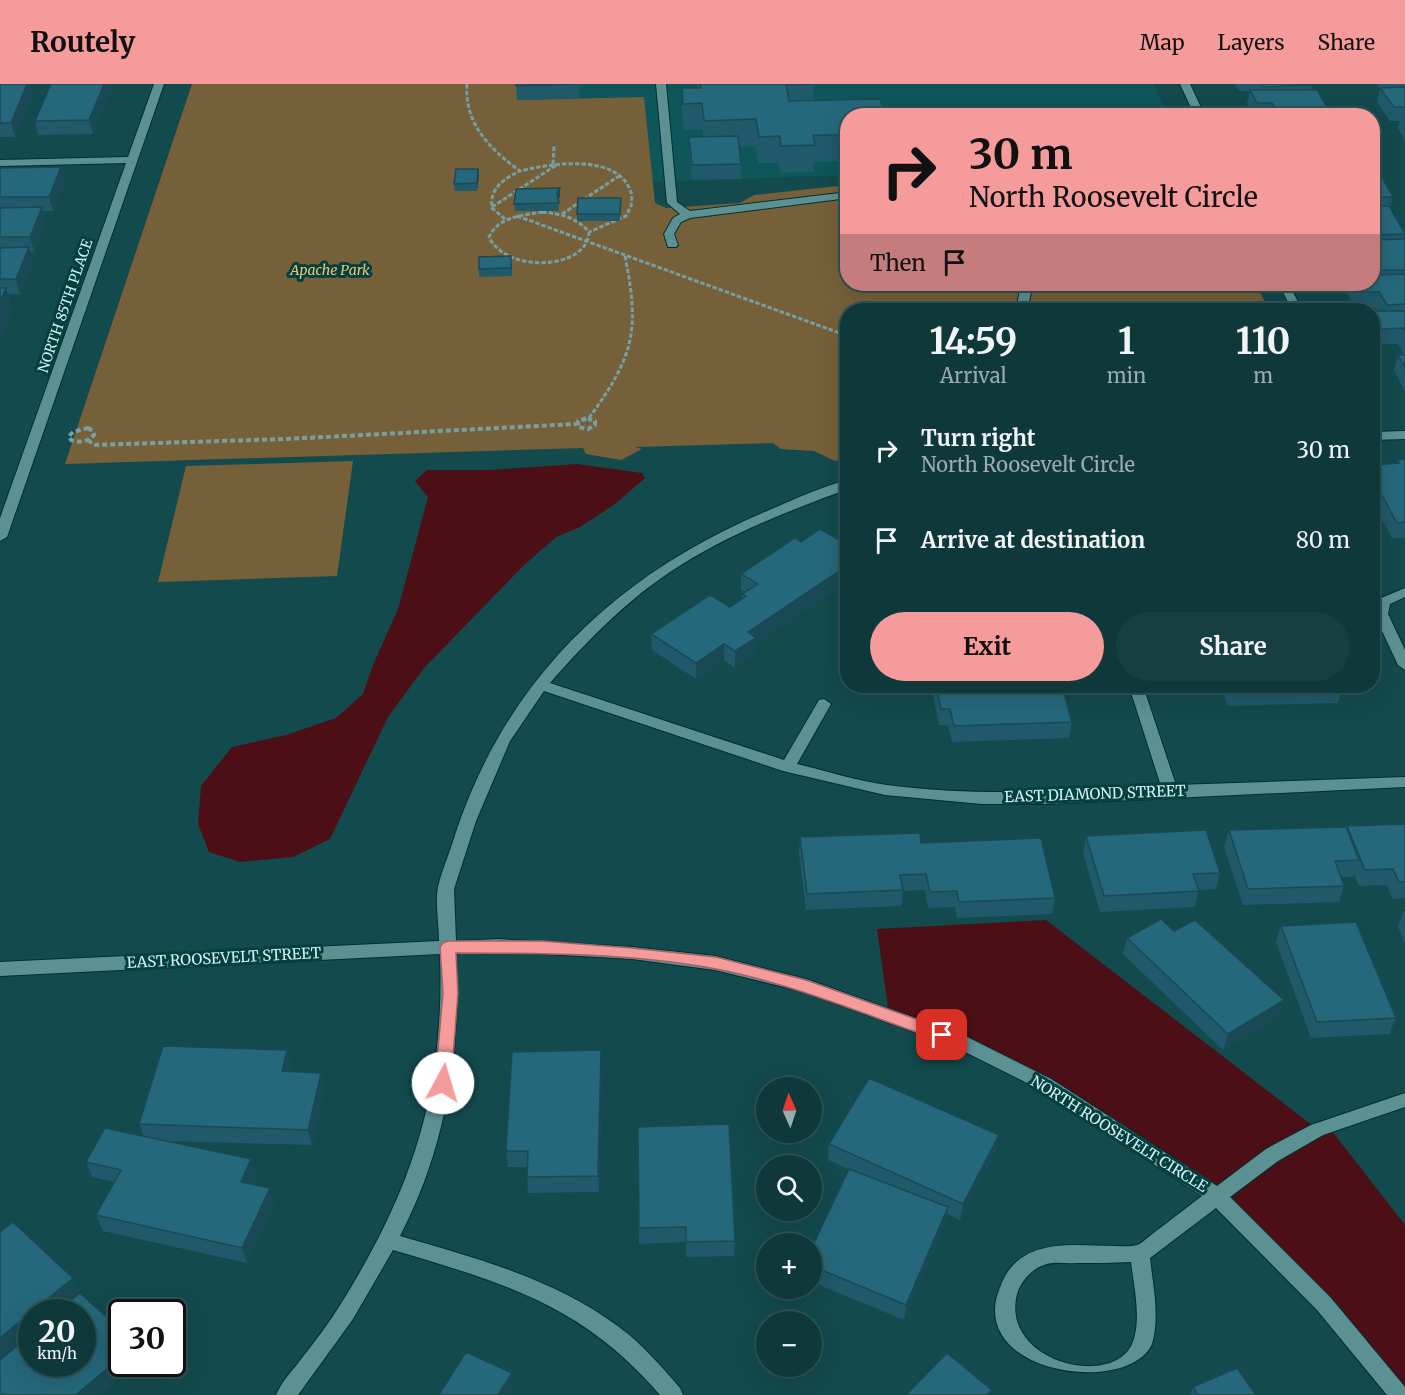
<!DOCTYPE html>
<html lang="en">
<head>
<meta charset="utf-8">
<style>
	body { margin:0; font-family:Merriweather,serif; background:#173f42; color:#f1f3f6; height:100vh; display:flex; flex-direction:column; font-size:22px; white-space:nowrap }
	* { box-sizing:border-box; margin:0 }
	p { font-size:20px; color:#9bacaf }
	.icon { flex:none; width:33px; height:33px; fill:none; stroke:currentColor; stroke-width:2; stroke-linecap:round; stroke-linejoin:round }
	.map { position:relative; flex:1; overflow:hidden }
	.side { position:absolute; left:840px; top:219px; width:540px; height:390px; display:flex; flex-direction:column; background:#0e383a; border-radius:24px; box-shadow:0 6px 24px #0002,0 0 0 2px #2e5254 }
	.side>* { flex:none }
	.hud { position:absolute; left:840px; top:24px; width:540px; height:183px; border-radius:24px; box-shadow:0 6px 24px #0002,0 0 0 2px #2e5254; background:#f59b9b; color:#111; overflow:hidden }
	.needle { width:39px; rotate:357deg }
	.buttons { position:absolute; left:756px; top:993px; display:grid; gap:12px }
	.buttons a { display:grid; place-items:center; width:66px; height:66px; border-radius:50%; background:#0e383a; box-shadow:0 6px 24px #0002,0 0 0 2px #2e5254; font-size:30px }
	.speed { position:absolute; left:18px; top:1215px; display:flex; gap:12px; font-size:30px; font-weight:700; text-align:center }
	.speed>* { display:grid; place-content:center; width:78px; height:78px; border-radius:50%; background:#0e383a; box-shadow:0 6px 24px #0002,0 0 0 2px #2e5254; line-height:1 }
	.speed small { font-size:15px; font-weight:400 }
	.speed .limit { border:3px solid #111; border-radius:9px; background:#fff; color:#111 }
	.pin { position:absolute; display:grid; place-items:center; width:51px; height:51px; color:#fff; margin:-26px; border-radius:12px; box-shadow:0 3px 9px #0006 }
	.me { position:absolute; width:66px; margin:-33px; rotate:6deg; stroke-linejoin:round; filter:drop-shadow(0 0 4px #0008) }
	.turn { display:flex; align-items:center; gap:21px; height:126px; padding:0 30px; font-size:27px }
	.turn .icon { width:78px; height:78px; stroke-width:2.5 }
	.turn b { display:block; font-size:42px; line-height:51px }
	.then { display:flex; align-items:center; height:57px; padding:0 30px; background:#0003; gap:12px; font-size:22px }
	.eta { display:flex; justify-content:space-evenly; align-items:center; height:102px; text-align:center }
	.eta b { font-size:36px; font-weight:700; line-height:42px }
	.button { display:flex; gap:12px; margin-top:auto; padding:12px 30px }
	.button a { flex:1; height:69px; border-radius:36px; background:#f59b9b; color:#111; font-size:24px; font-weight:700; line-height:69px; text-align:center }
	.button a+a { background:#173f42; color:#f1f3f6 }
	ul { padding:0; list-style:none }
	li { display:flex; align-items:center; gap:18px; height:90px; padding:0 30px }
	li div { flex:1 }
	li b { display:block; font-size:22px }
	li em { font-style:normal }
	header { display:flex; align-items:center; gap:36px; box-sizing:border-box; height:84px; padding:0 30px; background:#f59b9b; color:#111 }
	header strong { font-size:28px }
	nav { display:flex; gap:33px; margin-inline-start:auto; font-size:21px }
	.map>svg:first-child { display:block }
	.built { fill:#0e5659 }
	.green { fill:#76603a }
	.water { fill:#4c0f15 }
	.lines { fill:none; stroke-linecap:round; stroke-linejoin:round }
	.minor-casing { stroke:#032e31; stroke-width:2 }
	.path-far1 { stroke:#779fa1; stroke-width:3; stroke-dasharray:4.5 2; stroke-linecap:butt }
	.path { stroke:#779fa1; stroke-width:4; stroke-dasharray:5 3; stroke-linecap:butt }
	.minor { fill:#5c9193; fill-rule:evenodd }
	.wall { fill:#20596a }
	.shaded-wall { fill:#1a4956 }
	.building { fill:#25687b; stroke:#1a4956; stroke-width:1.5 }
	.route { fill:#f59b9b; stroke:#9f6565; stroke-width:1.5 }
	.labels { text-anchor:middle; stroke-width:6; stroke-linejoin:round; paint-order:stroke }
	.far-park-label { font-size:14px; font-style:italic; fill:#f6c46c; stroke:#034042 }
	.far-street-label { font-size:14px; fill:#d5eff0; stroke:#034042 }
	.street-label { font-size:15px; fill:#d5eff0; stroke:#034042 }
</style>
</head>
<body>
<header>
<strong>Routely</strong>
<nav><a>Map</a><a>Layers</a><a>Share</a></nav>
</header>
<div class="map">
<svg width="1405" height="1311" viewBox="0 0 1405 1311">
	<rect width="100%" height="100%" fill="#134a4d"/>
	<path class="built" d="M 518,0 L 1154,0 L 1167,31 L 848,32 L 847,91 L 653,98 L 644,13 L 517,16 Z"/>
	<path class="green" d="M 192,0 L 518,0 L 517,16 L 644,13 L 655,119 L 666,124 L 740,119 L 754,111 L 847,101 L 848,200 L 1256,200 L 1269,226 L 848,226 L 847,373 L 835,377 L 814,367 L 781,365 L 773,359 L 635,363 L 642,365 L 621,376 L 586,370 L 583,364 L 65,380 Z
		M 353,377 L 337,492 L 158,498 L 186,382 Z"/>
	<path class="water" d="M 577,380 L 642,389 L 645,394 L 615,420 L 580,443 L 556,453 L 523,482 L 424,584 L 388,633 L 330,755 L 293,773 L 240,778 L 209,768 L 198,740 L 201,702 L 232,663 L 286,651 L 336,634 L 363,610 L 373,581 L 398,525 L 428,413 L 415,397 L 427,386 L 490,386 Z
		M 1046,836 L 1317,1045 L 1328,1042 L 1405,1141 L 1405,1311 L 1217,1112 L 1045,1000 L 889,931 L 877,845 Z"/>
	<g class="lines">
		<defs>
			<path id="minor" d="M 154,0 L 164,0 L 7,453 L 0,457 L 0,434 L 126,79 L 0,82 L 0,76 L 128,73 Z
				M 656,0 L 666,0 L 677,118 L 690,127 L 848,108 L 848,114 L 690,134 L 681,138 L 674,150 L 678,161 L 676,163 L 668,163 L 664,150 L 673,134 L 680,130 L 667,119 Z
				M 1180,0 L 1190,0 L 1205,32 L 1195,32 Z
				M 1021,200 L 1033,200 L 1027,226 L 1016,226 Z
				M 1279,200 L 1289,200 L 1302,226 L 1292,226 Z
				M 1405,347 L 1405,355 L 1372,356 L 1372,348 Z
				M 848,396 L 848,405 C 786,428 725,451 670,488 C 625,518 586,558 550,599 L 784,676 L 819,616 L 824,615 L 831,620 L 797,680 C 827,687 857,697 887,701 C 978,713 1069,707 1161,702 L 1129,602 L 1143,602 L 1176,701 L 1405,693 L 1405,703 L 1047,720 L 982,720 L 885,711 L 783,687 L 544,607 L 510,657 L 476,737 L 454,805 L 456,857 L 497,855 L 632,863 L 715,872 L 806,895 L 965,952 L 1051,995 L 1217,1102 L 1266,1065 L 1311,1041 L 1405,1009 L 1405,1023 L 1323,1051 L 1278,1077 L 1230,1113 L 1331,1214 L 1405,1303 L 1405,1311 L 1387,1311 L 1317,1226 L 1216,1124 L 1150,1174 C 1153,1202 1160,1232 1152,1260 C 1129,1311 976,1292 997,1212 C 1001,1200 1005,1189 1014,1180 C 1040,1155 1081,1162 1114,1162 C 1120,1162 1131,1163 1137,1161 C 1141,1160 1147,1154 1151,1151 C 1168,1138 1185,1125 1202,1112 L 1039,1005 L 953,962 L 804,908 L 715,886 L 632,875 L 497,867 L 456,869 C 461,967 446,1064 400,1152 C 476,1174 555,1195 619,1243 C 642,1260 661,1282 680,1304 L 683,1311 L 660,1311 C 582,1220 503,1199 393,1166 L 353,1235 L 298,1311 L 276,1311 C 282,1297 293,1286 302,1274 C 316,1256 330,1238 342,1218 C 413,1104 445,1006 440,870 L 0,892 L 0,878 L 439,857 C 439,840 435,820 438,803 C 442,786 450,768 455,751 C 506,595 617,490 767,427 C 793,416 820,403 848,396 ZM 1131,1178 C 1134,1203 1142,1237 1132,1260 C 1112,1305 1000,1278 1017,1210 C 1021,1197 1032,1185 1044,1181 C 1054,1177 1066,1180 1076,1179 C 1094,1179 1113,1179 1131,1178 Z
				M 1405,504 L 1405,513 L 1390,520 L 1388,530 L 1405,566 L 1405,586 L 1398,581 L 1374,530 L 1379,515 Z"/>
		</defs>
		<use href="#minor" class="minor-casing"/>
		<path class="path-far1" d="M 467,0 C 464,40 490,65 520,87 C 552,79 622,68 632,112 L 631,122 L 626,132 L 589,148
			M 553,80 L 554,62
			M 492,123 L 558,80
			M 542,128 C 561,130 576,133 589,148 C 588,186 506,190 489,153 C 499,132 521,132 542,128 Z
			M 562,130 L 619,92
			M 517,132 L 848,252
			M 505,135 L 492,124 C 489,104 504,95 520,87
			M 589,334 C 634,272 640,247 625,172
			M 582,336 L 592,336"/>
		<path class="path" d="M 586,334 L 578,337 L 578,343 L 588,345 L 595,341 L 595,337 L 588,334
			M 88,344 L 93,347 L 94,351 C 87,358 80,359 71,356 L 69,352 L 73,348 Z
			M 88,356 L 94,361 L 285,355 L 576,340"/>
		<use href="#minor" class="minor"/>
	</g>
	<path class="wall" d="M 0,0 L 30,0 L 33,10 L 15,53 L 0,53 Z
		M 51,0 L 108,0 L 110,8 L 93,50 L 38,51 L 35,37 Z
		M 516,0 L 579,0 L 579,14 L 517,16 Z
		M 697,0 L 814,0 L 813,16 L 848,32 L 848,77 L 814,78 L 814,88 L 780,89 L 779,79 L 758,79 L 755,62 L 739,63 L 741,80 L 741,95 L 692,96 L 689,67 L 689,53 L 703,52 L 702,46 L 684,46 L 682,30 L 682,4 L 697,4 Z
		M 1235,0 L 1312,0 L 1312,1 L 1311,6 L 1330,29 L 1329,32 L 1253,32 L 1247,20 L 1250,7 L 1239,7 Z
		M 1377,0 L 1405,0 L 1405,56 L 1398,45 L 1400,37 L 1390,37 L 1377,18 L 1380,4 Z
		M 0,84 L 65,97 L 53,127 L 43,127 L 46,138 L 34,168 L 30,168 L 33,178 L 20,210 L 8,210 L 12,226 L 0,256 Z
		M 1372,90 L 1393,113 L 1390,124 L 1405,150 L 1404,155 L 1405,155 L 1405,308 L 1394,286 L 1398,271 L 1404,271 L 1398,260 L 1378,260 L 1372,250 L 1372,229 L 1373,227 L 1377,227 L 1375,223 L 1356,224 L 1346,207 L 1348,200 L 1372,200 Z
		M 479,92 L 477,107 L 455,107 L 454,100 Z
		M 560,104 L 560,112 L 558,116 L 559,127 L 515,127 L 514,120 Z
		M 621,121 L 620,137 L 577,137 L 577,130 Z
		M 512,180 L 512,192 L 479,193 L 479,185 Z
		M 1405,375 L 1405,454 L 1392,454 L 1372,418 L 1372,381 L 1396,380 L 1397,376 Z
		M 801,458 L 848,461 L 848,497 L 756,559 L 755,570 L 735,584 L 724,576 L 696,595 L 652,566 L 651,550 L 730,523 L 742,515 L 742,510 L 745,508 L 741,506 L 741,490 Z
		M 932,602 L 1066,602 L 1064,610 L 1072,638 L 1069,654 L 952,658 L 948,641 L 939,641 L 932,606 Z
		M 1220,602 L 1343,602 L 1343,603 L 1338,619 L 1228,622 Z
		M 1405,740 L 1405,814 L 1393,815 L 1387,801 L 1359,802 L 1354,790 L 1353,793 L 1341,793 L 1344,802 L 1339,818 L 1243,821 L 1224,763 L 1229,746 L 1346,744 L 1347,742 Z
		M 1086,752 L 1220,789 L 1216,805 L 1199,806 L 1195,823 L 1100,828 L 1083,769 Z
		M 800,753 L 921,759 L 1055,814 L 1052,830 L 957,834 L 955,823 L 928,824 L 925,806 L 903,807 L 901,822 L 806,826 L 799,770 Z
		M 1404,827 L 1405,827 L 1405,860 L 1398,843 Z
		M 1281,842 L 1396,934 L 1389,950 L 1311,954 L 1276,858 Z
		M 1174,847 L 1284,916 L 1278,933 L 1223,966 L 1123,870 L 1127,854 Z
		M 287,966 L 291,982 L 290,988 L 321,989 L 325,1005 L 312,1061 L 166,1057 L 256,1091 L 252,1100 L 275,1120 L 247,1179 L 103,1147 L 96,1131 L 114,1098 L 92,1093 L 86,1078 L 144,1052 L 139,1040 Z
		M 602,982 L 599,1108 L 528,1109 L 527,1093 L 527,1083 L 508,1083 L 506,1067 Z
		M 638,1043 L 735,1157 L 734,1172 L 686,1173 L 686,1158 L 639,1160 Z
		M 829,1060 L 996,1067 L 960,1136 L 947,1130 L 945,1138 L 904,1236 L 812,1198 L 812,1163 L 849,1085 L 828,1076 Z
		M 1193,1303 L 1256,1311 L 1190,1311 Z"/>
	<path class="shaded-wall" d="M 27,0 L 30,0 L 33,10 L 15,53 L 11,39 Z
		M 104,0 L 108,0 L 110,8 L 93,50 L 89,36 Z
		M 61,83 L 65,97 L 53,127 L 49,113 Z
		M 478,85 L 479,92 L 477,107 L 477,99 Z
		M 560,104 L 560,112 L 558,117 L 557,109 Z
		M 42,123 L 46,138 L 34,168 L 30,153 Z
		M 29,163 L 33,178 L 20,210 L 16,195 Z
		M 6,204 L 12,226 L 0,256 L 0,218 Z
		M 848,481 L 848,497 L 756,559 L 755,570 L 735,584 L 735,567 L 748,548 Z
		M 724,560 L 724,576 L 696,595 L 696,579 Z
		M 1284,916 L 1278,933 L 1223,966 L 1228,950 Z
		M 287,966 L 291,982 L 286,1003 L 282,987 Z
		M 601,966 L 602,982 L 599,1108 L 598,1092 Z
		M 321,989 L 325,1005 L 312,1061 L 308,1046 Z
		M 999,1051 L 996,1067 L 960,1136 L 963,1120 Z
		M 251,1075 L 256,1091 L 245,1113 L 241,1098 Z
		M 270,1104 L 275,1120 L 247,1179 L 242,1164 Z
		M 948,1123 L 945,1138 L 904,1236 L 906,1221 Z
		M 73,1194 L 80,1210 L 57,1228 L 32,1228 Z
		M 32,1229 L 32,1250 L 0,1276 L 0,1254 Z
		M 122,1272 L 122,1280 L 136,1280 L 100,1311 L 78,1311 L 77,1310 Z
		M 512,1289 L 514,1304 L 509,1311 L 498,1311 Z"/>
	<path class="building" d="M 0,0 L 27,0 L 11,39 L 0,39 Z
		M 51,0 L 104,0 L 89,36 L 35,37 Z
		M 516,0 L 578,0 L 516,2 Z
		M 700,0 L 814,0 L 786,1 L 789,17 L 880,15 L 885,32 L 848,32 L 848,51 L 813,51 L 815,61 L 781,62 L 780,52 L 759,53 L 756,35 L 704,37 L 702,19 L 683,20 L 682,4 L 701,4 Z
		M 1261,0 L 1312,0 L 1312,1 L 1263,3 Z
		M 1405,3 L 1405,23 L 1394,23 L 1380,4 Z
		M 1250,6 L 1317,6 L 1330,29 L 1278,29 L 1272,19 L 1257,19 Z
		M 738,52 L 741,80 L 692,81 L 689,53 Z
		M 61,83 L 49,113 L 0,113 L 0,84 Z
		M 456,85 L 478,85 L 477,99 L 454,100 Z
		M 1372,90 L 1380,90 L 1393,113 L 1372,113 Z
		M 560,104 L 557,109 L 559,119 L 514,120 L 516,105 Z
		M 578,114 L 621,114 L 620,130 L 577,130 Z
		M 1372,122 L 1389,122 L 1405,150 L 1372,151 Z
		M 42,123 L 30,153 L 0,153 L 0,124 Z
		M 1405,155 L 1405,186 L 1372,186 L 1372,156 Z
		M 29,163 L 16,195 L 0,195 L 0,164 Z
		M 511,172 L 511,184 L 479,185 L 479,173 Z
		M 1405,190 L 1405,220 L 1387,221 L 1379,208 L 1360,208 L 1355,200 L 1372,200 L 1372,191 Z
		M 0,204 L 6,204 L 0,218 Z
		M 1373,227 L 1405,227 L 1405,249 L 1403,244 L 1382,245 Z
		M 1398,271 L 1405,271 L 1405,283 Z
		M 1405,375 L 1405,438 L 1397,439 L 1372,393 L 1372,381 L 1399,379 L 1397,376 Z
		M 820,445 L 848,461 L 848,481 L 748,548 L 756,554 L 735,567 L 724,560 L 696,579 L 651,550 L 710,511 L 730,523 L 746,512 L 742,510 L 758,500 L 741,490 L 795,454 L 801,458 Z
		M 936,602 L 1062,602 L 1072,638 L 954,642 L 950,625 L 941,625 Z
		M 1231,602 L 1343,602 L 1343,603 L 1232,606 Z
		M 1405,740 L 1405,798 L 1399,798 L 1393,785 L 1365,786 L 1347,742 Z
		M 1346,743 L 1359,776 L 1335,777 L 1344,802 L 1248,805 L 1229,746 Z
		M 1206,746 L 1220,789 L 1193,790 L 1199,807 L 1104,812 L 1086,752 Z
		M 920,749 L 921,759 L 1041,754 L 1055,814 L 959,818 L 957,807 L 930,808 L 926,790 L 900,791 L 903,806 L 807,810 L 800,753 Z
		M 1161,835 L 1174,847 L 1195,836 L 1284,916 L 1228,950 L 1127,854 Z
		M 1356,838 L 1396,934 L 1317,938 L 1281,842 Z
		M 163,962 L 287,966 L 282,987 L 321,989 L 308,1046 L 139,1040 Z
		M 601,966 L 598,1092 L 527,1093 L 528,1067 L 506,1067 L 512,968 Z
		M 869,994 L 999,1051 L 963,1120 L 829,1060 Z
		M 729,1040 L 735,1157 L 686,1158 L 686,1143 L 639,1144 L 638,1043 Z
		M 105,1044 L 251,1075 L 241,1098 L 270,1104 L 242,1164 L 96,1131 L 121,1086 L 86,1078 Z
		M 849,1085 L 948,1123 L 906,1221 L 812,1182 L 812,1163 Z
		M 13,1138 L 73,1194 L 0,1254 L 0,1148 Z
		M 80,1209 L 122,1247 L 122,1272 L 77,1310 L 78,1311 L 0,1311 L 0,1276 L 32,1250 L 32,1280 L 82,1280 L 82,1228 L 57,1228 Z
		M 466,1268 L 512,1289 L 498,1311 L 439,1311 Z
		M 947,1269 L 992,1306 L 987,1311 L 906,1311 Z
		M 1237,1284 L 1256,1311 L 1198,1311 L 1193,1303 Z"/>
	<path class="route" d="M 448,857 L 542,857 L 632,864 L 716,873 L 806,896 L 947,946 L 950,951 L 947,955 L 942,957 C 867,932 794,900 716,885 C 631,869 542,869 456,869 L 458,909 L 451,999 L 449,1004 L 443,1006 L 437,1004 L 435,999 L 443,909 L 440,863 L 443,859 Z"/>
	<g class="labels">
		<g class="far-park-label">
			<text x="330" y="191">Apache Park</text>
		</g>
		<g class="far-street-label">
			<text transform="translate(65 222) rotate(-71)" y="5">NORTH 85TH PLACE</text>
		</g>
		<g class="street-label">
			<text transform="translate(1095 710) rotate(-2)" y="5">EAST DIAMOND STREET</text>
			<text transform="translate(224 874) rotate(-3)" y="5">EAST ROOSEVELT STREET</text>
			<text transform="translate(1119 1050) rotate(32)" y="5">NORTH ROOSEVELT CIRCLE</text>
		</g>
	</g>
</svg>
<div class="buttons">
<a><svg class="needle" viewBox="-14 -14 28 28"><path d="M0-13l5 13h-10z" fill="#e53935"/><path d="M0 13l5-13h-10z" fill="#9bacaf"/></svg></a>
<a><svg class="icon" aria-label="search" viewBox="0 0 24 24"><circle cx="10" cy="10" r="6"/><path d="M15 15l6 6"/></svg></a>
<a>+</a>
<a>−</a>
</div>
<div class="speed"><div>20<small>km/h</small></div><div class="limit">30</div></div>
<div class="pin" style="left:942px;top:951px;background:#d93025"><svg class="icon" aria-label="arrive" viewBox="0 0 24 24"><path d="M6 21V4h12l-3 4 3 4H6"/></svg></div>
<svg class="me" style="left:443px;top:999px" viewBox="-20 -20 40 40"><circle r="19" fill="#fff"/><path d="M0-13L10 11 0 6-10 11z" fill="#f59b9b"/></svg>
<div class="hud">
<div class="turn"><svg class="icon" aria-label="right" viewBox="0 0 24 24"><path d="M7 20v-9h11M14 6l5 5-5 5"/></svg><div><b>30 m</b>North Roosevelt Circle</div></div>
<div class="then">Then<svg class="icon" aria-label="arrive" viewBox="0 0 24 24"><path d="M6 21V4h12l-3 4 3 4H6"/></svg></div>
</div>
<section class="side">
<div class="eta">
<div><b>14:59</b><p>Arrival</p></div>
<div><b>1</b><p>min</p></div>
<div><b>110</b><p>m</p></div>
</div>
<ul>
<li><svg class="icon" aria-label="right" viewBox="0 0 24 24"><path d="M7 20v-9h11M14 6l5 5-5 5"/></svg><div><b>Turn right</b><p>North Roosevelt Circle</p></div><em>30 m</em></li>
<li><svg class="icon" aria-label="arrive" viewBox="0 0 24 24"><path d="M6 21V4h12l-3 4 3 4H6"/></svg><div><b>Arrive at destination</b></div><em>80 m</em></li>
</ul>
<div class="button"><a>Exit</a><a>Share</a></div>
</section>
</div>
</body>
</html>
